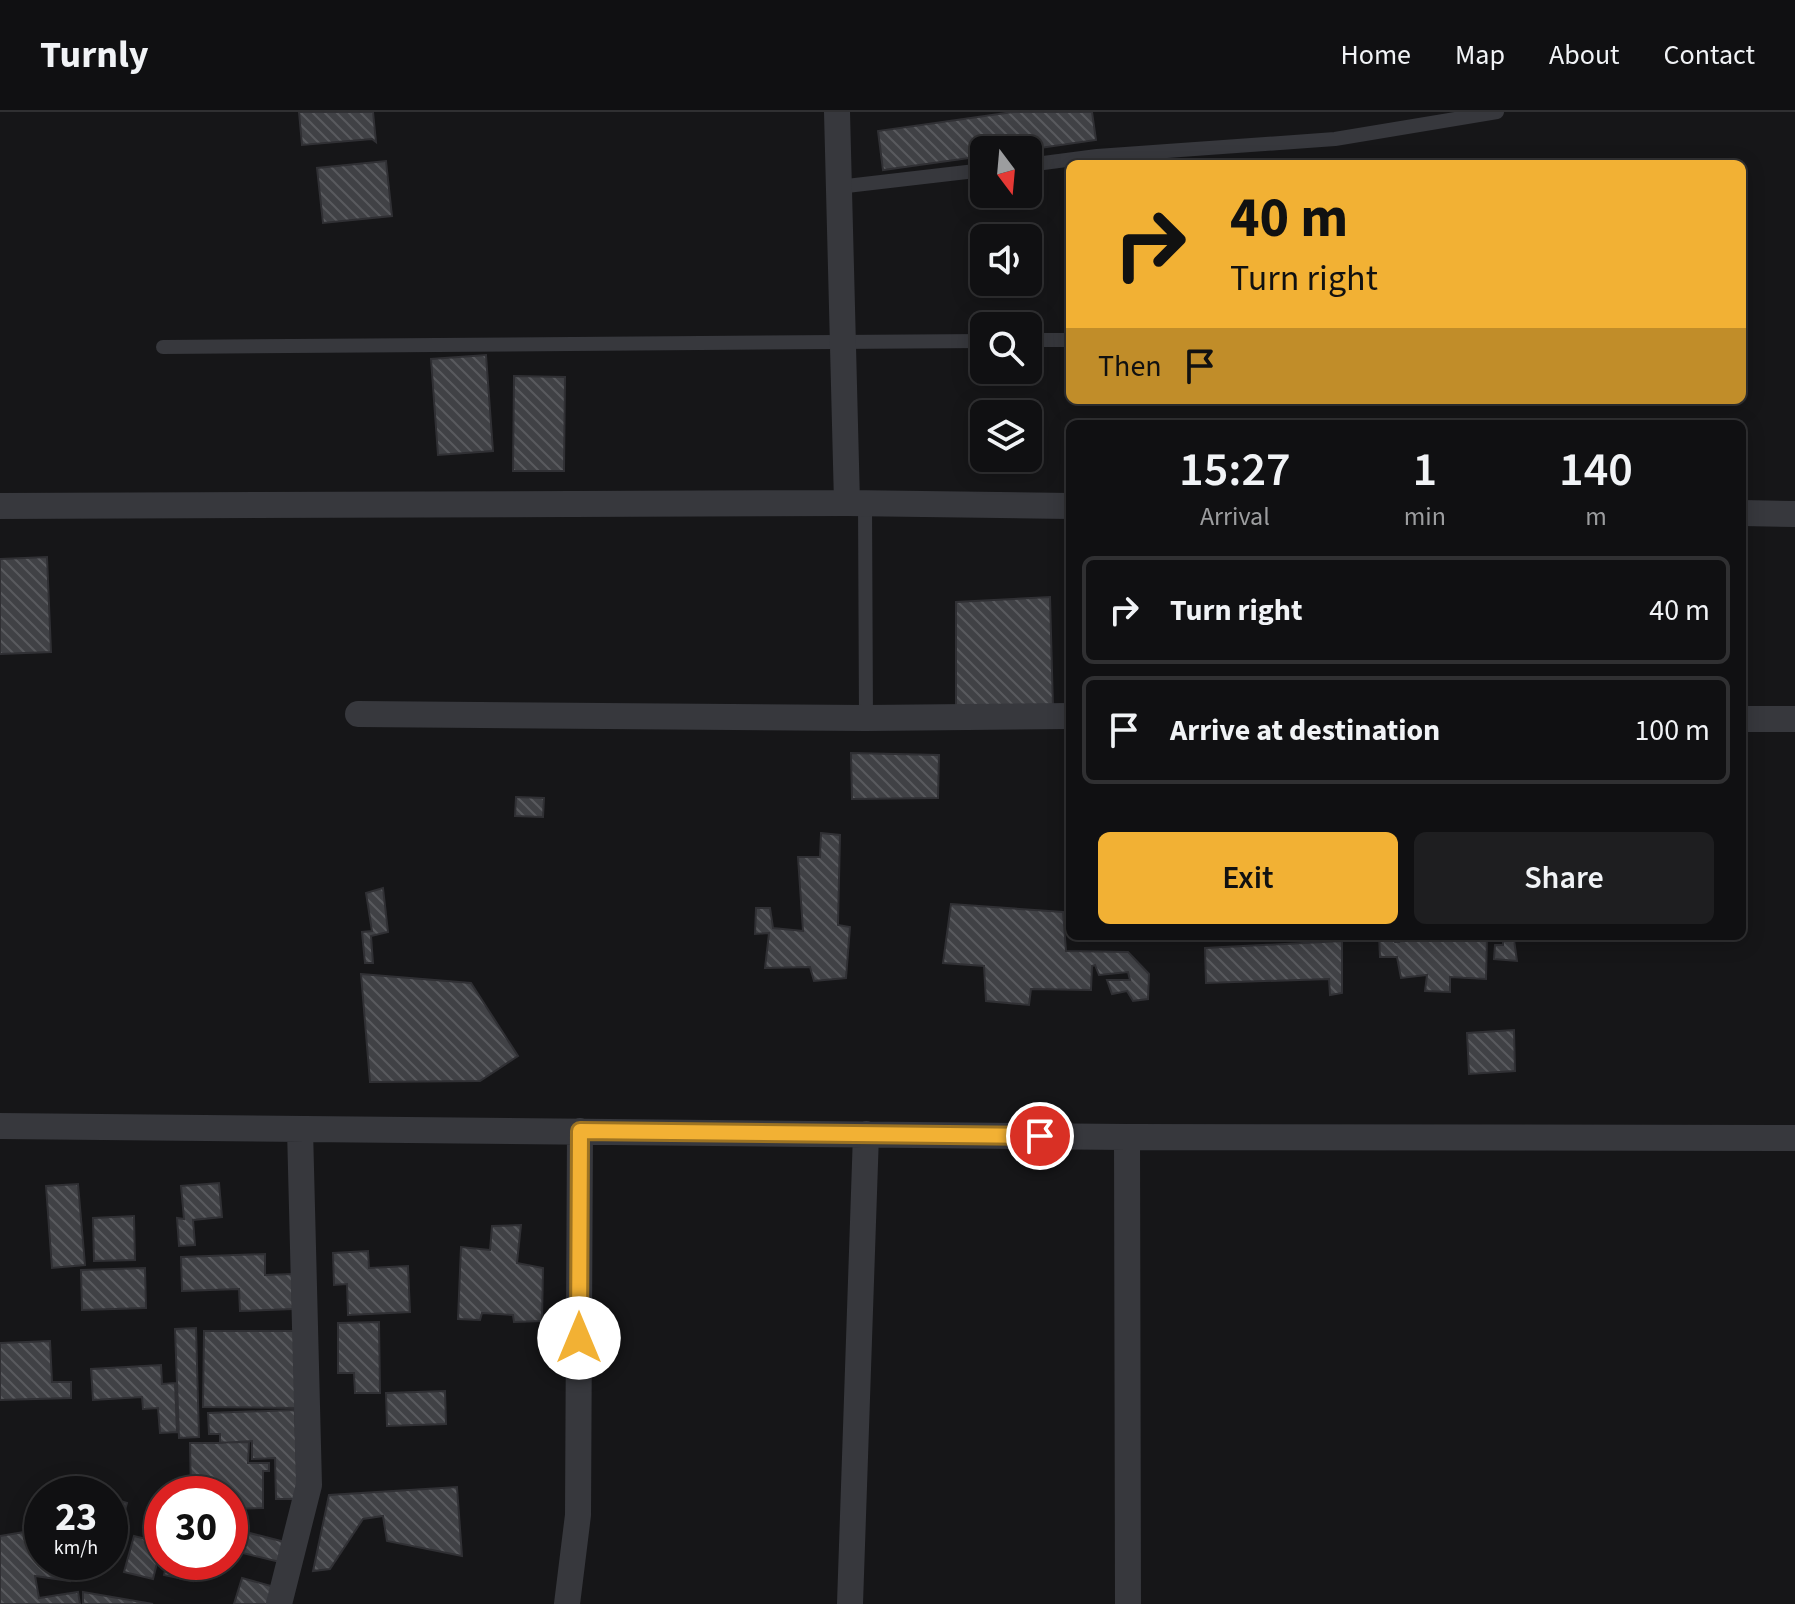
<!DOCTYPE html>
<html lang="en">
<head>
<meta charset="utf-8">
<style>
	body { margin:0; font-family:"Source Sans 3",sans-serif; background:#1e1e20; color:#f1f3f6; height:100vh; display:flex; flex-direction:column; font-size:30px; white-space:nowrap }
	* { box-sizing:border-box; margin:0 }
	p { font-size:26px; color:#9c9d9f }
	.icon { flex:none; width:44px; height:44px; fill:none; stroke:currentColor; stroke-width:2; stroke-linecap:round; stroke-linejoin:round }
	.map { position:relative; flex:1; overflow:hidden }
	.panel { position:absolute; left:1066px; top:308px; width:680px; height:520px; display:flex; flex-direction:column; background:#101012; border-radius:12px; box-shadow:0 4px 20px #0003,0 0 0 2px #303032 }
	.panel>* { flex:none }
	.guide { position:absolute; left:1066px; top:48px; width:680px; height:244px; border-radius:12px; box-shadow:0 4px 20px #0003,0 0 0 2px #303032; background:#f2b134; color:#111; overflow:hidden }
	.needle { width:52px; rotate:164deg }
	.buttons { position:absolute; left:970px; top:24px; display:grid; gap:16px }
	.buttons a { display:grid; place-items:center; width:72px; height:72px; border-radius:12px; background:#101012; box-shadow:0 4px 20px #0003,0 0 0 2px #303032; font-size:40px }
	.speed { position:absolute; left:24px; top:1364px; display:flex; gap:16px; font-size:40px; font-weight:700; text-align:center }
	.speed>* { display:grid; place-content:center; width:104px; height:104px; border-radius:50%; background:#101012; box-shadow:0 4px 20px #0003,0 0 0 2px #303032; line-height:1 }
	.speed small { font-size:20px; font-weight:400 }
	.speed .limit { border:12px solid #d22; background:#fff; color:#111 }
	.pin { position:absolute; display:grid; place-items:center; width:68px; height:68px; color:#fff; margin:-34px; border:4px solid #fff; border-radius:50%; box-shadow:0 2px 8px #0007 }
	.me { position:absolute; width:88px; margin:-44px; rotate:0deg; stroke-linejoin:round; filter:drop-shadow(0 0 6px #0008) }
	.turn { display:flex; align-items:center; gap:28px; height:168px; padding:0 32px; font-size:36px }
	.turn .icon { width:104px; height:104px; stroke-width:2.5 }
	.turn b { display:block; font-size:56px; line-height:68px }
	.then { display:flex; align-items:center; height:76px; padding:0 32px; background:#0003; gap:16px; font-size:30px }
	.eta { display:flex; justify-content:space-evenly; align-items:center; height:136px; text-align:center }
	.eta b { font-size:48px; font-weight:600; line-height:56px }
	.cta { display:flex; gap:16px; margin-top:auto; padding:16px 32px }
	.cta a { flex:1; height:92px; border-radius:12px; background:#f2b134; color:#111; font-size:32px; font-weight:600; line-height:92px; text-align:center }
	.cta a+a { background:#1e1e20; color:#f1f3f6 }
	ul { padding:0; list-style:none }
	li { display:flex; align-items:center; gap:24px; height:108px; margin:0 16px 12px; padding:0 16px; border:4px solid #303032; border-radius:12px }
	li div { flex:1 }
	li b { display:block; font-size:30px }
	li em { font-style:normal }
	header { display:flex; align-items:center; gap:48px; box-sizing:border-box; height:112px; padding:0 40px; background:#101012; border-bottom:2px solid #303032 }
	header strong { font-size:38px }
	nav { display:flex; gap:44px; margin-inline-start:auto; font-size:28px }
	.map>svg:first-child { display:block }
	.building { fill:url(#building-back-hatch); stroke:#303034; stroke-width:2 }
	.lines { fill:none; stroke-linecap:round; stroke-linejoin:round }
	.lane { stroke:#37383d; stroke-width:14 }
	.street { stroke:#37383d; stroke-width:26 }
	.route-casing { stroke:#9d7322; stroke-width:20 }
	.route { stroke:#f2b134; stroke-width:14 }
</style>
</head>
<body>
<header>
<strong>Turnly</strong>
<nav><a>Home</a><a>Map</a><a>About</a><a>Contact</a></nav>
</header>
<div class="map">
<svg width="1795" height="1492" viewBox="0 0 1795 1492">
	<defs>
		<pattern id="building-back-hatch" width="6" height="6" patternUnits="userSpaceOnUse" patternTransform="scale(2)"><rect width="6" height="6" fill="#404145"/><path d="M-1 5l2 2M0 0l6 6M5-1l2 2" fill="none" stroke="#595a5e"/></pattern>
	</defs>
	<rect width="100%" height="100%" fill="#161618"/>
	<path class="building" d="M 299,0 L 373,0 L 376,30 L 372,27 L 302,33 Z
		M 1013,0 L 1092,0 L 1096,28 L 1026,38 L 984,38 L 984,44 L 883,58 L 878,19 Z
		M 386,49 L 392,104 L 323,111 L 317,56 Z
		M 486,243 L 493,339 L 438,343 L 431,247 Z
		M 514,264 L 565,265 L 564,359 L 513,359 Z
		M 47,445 L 51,540 L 0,542 L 0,447 Z
		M 1050,485 L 1053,596 L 956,596 L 956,490 Z
		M 851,641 L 939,643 L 938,686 L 852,687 Z
		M 516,685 L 544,686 L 543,705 L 515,704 Z
		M 821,721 L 840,723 L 838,813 L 850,815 L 846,866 L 814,869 L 810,855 L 765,856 L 769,821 L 755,822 L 756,796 L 770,796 L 773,816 L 803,819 L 798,745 L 820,745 Z
		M 383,776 L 388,820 L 371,824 L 373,851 L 365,851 L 362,820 L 372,819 L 366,781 Z
		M 951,792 L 1063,800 L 1066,839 L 1128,840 L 1149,862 L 1148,887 L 1133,889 L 1127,879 L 1112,882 L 1107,868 L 1130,868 L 1128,860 L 1099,863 L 1095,853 L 1092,854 L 1091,878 L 1031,877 L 1029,893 L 986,889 L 984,854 L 943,851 Z
		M 1379,824 L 1393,824 L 1395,830 L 1399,830 L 1398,824 L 1487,824 L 1486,867 L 1450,865 L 1450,880 L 1425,879 L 1427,863 L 1401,866 L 1397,845 L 1380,845 Z
		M 1503,824 L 1535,824 L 1535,829 L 1514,828 L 1517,849 L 1494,847 L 1495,833 L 1503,833 Z
		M 1342,829 L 1342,881 L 1330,883 L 1329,867 L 1206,871 L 1205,836 Z
		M 361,862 L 471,871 L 518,944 L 480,969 L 370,970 Z
		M 1514,918 L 1515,959 L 1469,962 L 1467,921 Z
		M 219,1071 L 222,1105 L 193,1108 L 195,1133 L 179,1134 L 177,1106 L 184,1107 L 181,1074 Z
		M 78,1072 L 85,1153 L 52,1156 L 46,1074 Z
		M 134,1104 L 135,1148 L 94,1149 L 93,1106 Z
		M 521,1113 L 517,1151 L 543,1156 L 542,1209 L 514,1210 L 513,1203 L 482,1201 L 480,1208 L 458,1207 L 461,1135 L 490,1138 L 492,1114 Z
		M 368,1139 L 369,1156 L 408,1154 L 410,1200 L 348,1203 L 347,1172 L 334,1173 L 333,1141 Z
		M 265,1142 L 265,1163 L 292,1162 L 293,1197 L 240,1199 L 239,1177 L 182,1179 L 181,1145 Z
		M 145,1156 L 146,1196 L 82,1198 L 81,1158 Z
		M 379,1210 L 380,1281 L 355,1281 L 354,1261 L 338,1261 L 338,1211 Z
		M 196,1216 L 199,1325 L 179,1326 L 175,1217 Z
		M 204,1219 L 298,1219 L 297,1296 L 203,1295 Z
		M 50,1229 L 52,1270 L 71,1270 L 71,1286 L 0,1288 L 0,1231 Z
		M 161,1253 L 162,1272 L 175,1271 L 177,1320 L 160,1321 L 158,1296 L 143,1297 L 142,1285 L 93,1288 L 91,1257 Z
		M 445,1279 L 446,1312 L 387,1314 L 386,1281 Z
		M 295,1298 L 298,1387 L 276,1387 L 275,1346 L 252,1347 L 252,1329 L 220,1331 L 220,1322 L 209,1322 L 208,1301 Z
		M 249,1330 L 248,1351 L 269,1351 L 269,1359 L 263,1359 L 263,1396 L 230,1397 L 230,1382 L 191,1382 L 190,1331 Z
		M 457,1375 L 462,1444 L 387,1429 L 383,1404 L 363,1407 L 330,1457 L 313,1459 L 329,1383 Z
		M 110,1386 L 127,1391 L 110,1450 Z
		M 230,1416 L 285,1430 L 280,1450 L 230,1438 Z
		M 42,1417 L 42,1450 L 63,1450 L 61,1459 L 71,1461 L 70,1469 L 35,1464 L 39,1486 L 78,1480 L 80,1492 L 0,1492 L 0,1424 Z
		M 134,1424 L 162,1431 L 153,1467 L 124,1460 Z
		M 167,1450 L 197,1450 L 193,1469 L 164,1463 Z
		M 242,1466 L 278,1476 L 274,1492 L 234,1492 Z
		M 83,1480 L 153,1492 L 83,1492 Z"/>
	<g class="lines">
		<path class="lane" d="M 1028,53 L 1097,44 L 1335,27 L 1497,0
			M 838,75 L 984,58
			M 1028,228 L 1070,228
			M 163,235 L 984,229
			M 865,391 L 866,606"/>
		<path class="street" d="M 837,0 L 847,391
			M 0,394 L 847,391 L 1070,394
			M 1742,401 L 1795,402
			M 358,602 L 866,606 L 1070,604
			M 1742,607 L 1795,607
			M 0,1014 L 1127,1025 L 1795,1026
			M 1127,1025 L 1128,1492
			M 279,1492 L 309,1373 L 300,1017
			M 567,1492 L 578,1403 L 580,1019
			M 850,1492 L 866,1022"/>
	</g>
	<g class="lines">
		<defs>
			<path id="route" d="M 579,1226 L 580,1019 L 1040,1024"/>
		</defs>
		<use href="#route" class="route-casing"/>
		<use href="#route" class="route"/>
	</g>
</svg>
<div class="buttons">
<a><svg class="needle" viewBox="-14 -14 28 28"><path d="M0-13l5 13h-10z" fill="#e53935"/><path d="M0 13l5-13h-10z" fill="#9c9d9f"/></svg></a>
<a><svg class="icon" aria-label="sound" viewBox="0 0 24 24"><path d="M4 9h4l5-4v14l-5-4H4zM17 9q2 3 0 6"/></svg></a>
<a><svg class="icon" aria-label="search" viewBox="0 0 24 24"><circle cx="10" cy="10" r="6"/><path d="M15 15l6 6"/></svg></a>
<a><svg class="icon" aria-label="layers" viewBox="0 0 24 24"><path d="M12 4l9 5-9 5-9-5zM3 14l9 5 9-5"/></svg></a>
</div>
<div class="speed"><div>23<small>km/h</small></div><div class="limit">30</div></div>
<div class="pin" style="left:1040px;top:1024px;background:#d93025"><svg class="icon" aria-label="arrive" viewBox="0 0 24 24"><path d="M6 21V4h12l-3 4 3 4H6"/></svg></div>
<svg class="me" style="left:579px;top:1226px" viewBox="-20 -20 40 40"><circle r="19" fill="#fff"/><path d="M0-13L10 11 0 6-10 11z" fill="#f2b134"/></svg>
<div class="guide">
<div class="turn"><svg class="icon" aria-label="right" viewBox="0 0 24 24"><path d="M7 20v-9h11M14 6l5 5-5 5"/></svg><div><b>40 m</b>Turn right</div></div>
<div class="then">Then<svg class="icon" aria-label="arrive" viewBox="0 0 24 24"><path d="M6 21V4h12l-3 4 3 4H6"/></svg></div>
</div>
<section class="panel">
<div class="eta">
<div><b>15:27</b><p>Arrival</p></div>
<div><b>1</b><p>min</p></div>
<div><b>140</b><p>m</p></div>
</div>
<ul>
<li><svg class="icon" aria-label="right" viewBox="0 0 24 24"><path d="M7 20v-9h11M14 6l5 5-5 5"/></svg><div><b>Turn right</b></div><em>40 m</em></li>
<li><svg class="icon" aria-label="arrive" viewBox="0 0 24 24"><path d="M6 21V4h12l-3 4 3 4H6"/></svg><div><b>Arrive at destination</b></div><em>100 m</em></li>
</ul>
<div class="cta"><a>Exit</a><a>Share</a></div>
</section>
</div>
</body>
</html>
